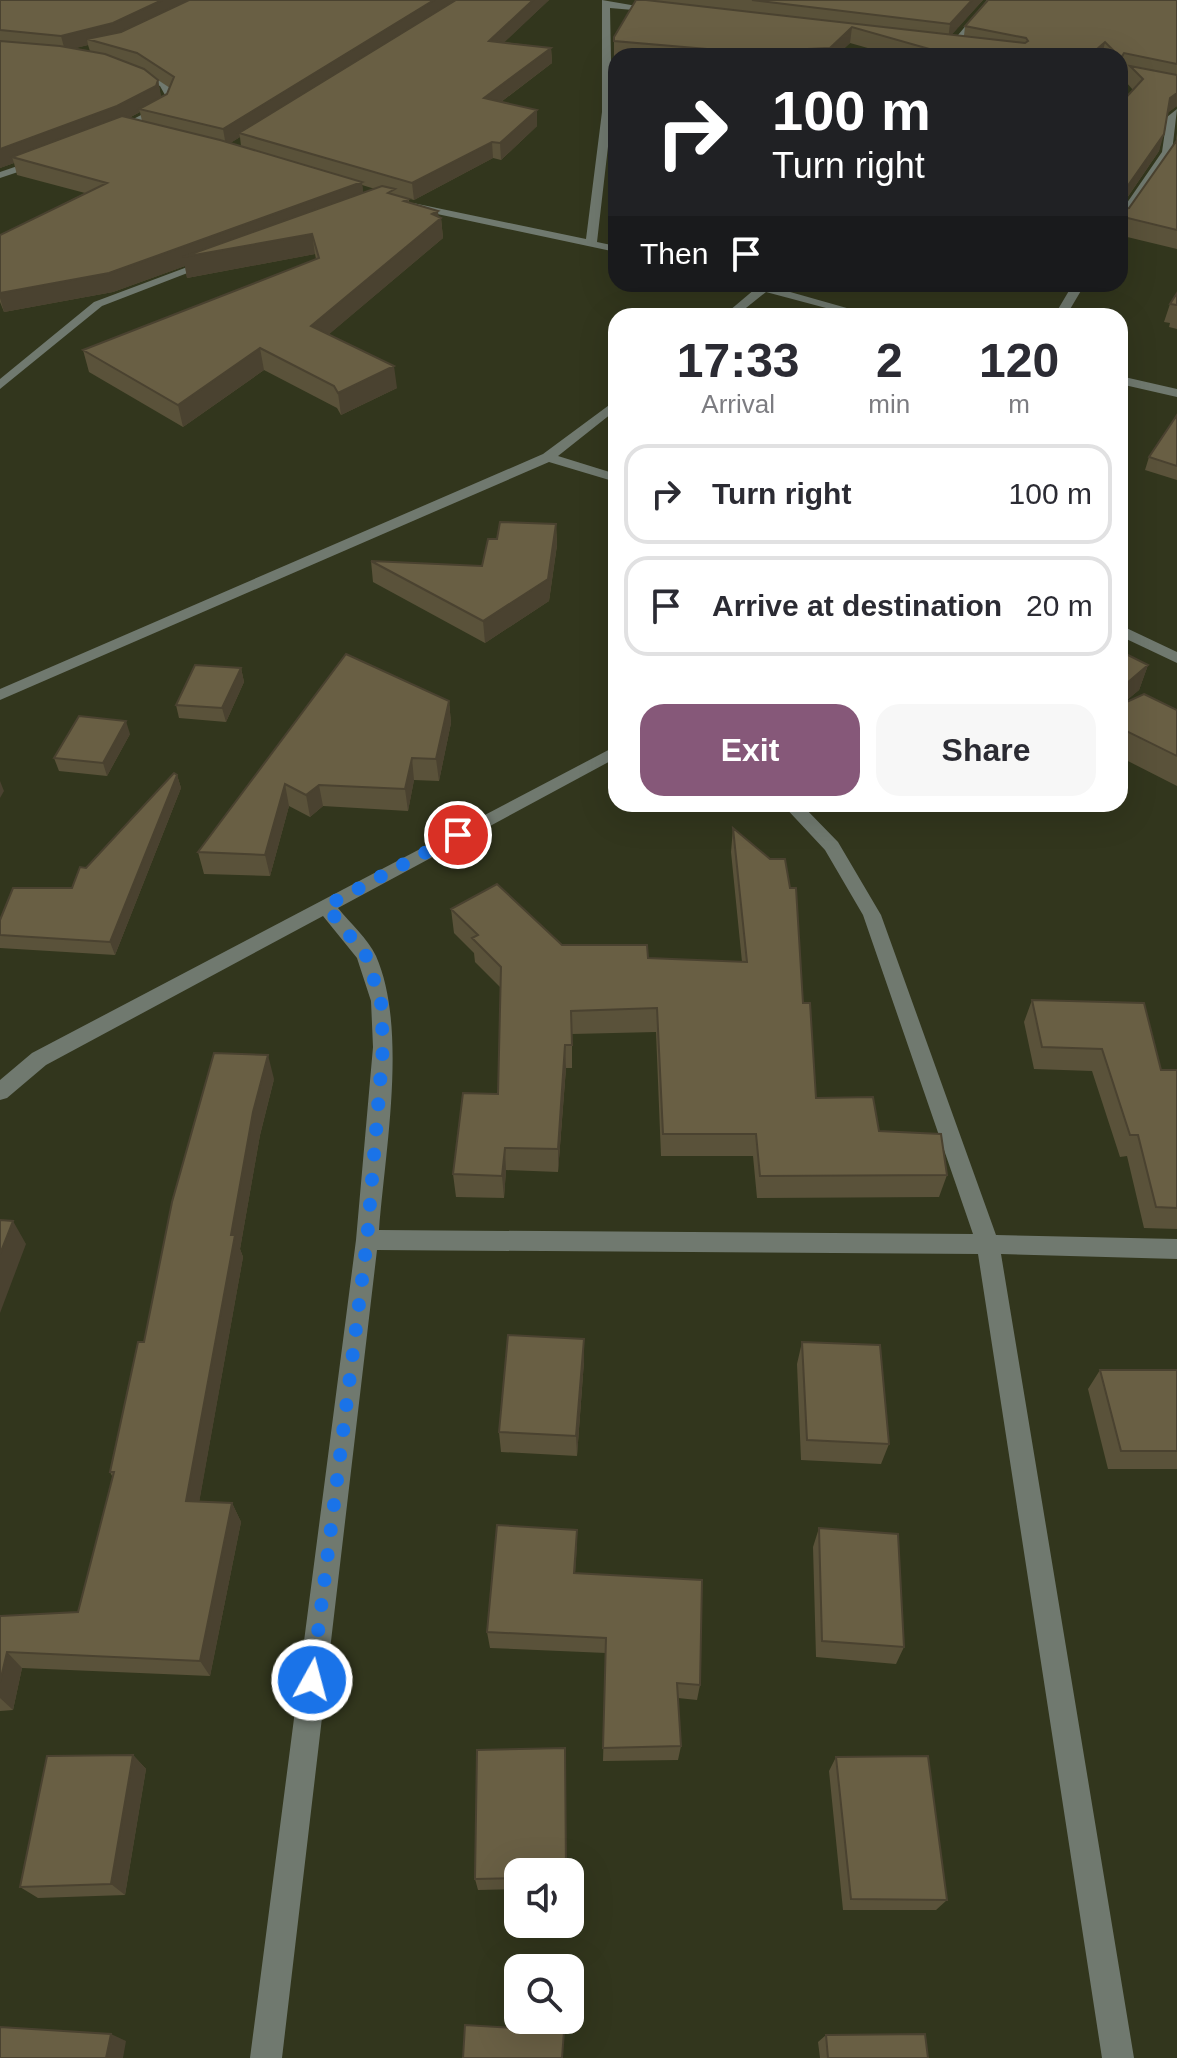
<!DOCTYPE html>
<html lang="en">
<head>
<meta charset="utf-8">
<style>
	body { margin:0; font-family:Helvetica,sans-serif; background:#f7f7f7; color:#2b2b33; height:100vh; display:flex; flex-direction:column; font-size:30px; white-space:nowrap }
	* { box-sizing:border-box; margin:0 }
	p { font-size:26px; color:#7c7c81 }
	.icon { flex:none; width:44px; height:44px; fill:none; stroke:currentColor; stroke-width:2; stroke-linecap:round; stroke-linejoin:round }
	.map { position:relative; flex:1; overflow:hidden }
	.details { position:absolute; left:608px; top:308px; width:520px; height:504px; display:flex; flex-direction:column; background:#fff; border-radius:24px; box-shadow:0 8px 32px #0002 }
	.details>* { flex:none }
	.top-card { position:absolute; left:608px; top:48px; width:520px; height:244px; border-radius:24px; box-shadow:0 8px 32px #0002; background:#202124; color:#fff; overflow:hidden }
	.controls { position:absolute; left:504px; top:1858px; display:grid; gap:16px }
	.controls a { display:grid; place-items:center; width:80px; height:80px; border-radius:16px; background:#fff; box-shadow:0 8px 32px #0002; font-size:40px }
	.pin { position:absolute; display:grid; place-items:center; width:68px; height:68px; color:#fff; margin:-34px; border:4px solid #fff; border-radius:50%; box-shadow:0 2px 8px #0007 }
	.me { position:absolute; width:88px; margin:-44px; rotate:7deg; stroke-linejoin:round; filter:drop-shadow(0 0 6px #0008) }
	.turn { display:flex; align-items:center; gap:28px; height:168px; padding:0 32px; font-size:36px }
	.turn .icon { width:104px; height:104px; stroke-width:2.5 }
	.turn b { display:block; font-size:56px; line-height:68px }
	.then { display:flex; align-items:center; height:76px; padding:0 32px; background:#0003; gap:16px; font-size:30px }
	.eta { display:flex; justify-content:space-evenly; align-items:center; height:136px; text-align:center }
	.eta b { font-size:48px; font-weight:700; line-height:56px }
	.primary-button { display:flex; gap:16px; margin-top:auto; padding:16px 32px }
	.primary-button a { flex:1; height:92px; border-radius:24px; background:#865879; color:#fff; font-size:32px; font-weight:700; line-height:92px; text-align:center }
	.primary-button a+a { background:#f7f7f7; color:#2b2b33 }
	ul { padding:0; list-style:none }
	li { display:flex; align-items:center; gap:24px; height:100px; margin:0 16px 12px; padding:0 16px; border:4px solid #e1e1e2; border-radius:24px }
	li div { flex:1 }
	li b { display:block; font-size:30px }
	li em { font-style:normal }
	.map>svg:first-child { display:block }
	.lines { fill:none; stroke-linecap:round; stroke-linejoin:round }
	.minor { fill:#70796f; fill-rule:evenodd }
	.wall { fill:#5a523a; fill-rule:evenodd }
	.shaded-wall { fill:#4a4230 }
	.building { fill:#695f44; stroke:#4a4230; stroke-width:2 }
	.route { stroke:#1a73e8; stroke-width:14; stroke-dasharray:0 25.2 }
</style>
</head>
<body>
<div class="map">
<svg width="1177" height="2058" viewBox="0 0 1177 2058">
	<rect width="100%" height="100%" fill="#32361d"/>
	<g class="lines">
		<path class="minor" d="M 602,0 L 660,10 L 656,12 L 610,8 L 612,112 L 597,242 L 616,246 L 616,252 L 409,208 L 409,204 L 413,203 L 586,239 L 602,112 Z
			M 987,0 L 995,0 L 955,46 L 949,46 Z
			M 132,72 L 166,82 L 175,95 L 169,108 L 125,130 L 122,125 L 162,104 L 165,95 L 160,86 L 132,76 Z
			M 1120,72 L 1177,83 L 1177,89 L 1120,78 Z
			M 1177,109 L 1172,152 L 1124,223 L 1120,224 L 1120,213 L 1162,152 L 1167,117 Z
			M 38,159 L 43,162 L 42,164 L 0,178 L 0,172 Z
			M 206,260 L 216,262 L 102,306 L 0,389 L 0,379 L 94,302 Z
			M 743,284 L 762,284 L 875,316 L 856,316 L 766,292 L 736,316 L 723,316 L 755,289 Z
			M 1073,284 L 1085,284 L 1066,316 L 1054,316 Z
			M 1120,376 L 1177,389 L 1177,397 L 1120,384 Z
			M 616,400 L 616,410 L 558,456 L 616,474 L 616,482 L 549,462 L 0,700 L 0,689 L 543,454 Z
			M 1120,625 L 1177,652 L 1177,663 L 1120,636 Z
			M 616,746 L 616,758 L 338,908 C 350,923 368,939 376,956 C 408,1029 385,1151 379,1230 L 973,1234 L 863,915 L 825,850 L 782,804 L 801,804 L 838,842 L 881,915 L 996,1235 L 1177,1239 L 1177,1259 L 1001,1254 L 1134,2058 L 1102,2058 L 978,1254 L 377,1250 L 282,2058 L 250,2058 L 356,1240 L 373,1047 L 371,1001 L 357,958 L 323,916 L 46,1065 L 7,1098 L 0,1100 L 0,1080 L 32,1053 Z"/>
	</g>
	<path class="wall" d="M 0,0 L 549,0 L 504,42 L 551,48 L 552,63 L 501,102 L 537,126 L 501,160 L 493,158 L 414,200 L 396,195 L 409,199 L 409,203 L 438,211 L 438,217 L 441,218 L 443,238 L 329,334 L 397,388 L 341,415 L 337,408 L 264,370 L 183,427 L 89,372 L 83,350 L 316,259 L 315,254 L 187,278 L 185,266 L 113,292 L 4,312 L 0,302 L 0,235 L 85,193 L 17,175 L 14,163 L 0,168 ZM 88,45 L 90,51 L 75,48 ZM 158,80 L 170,88 L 167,94 L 161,98 ZM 140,112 L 142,121 L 129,118 ZM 240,137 L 241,146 L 230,143 ZM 362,185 L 375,189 L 363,193 Z
		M 636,0 L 983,0 L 951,35 L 964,36 L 965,26 L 988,0 L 1177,0 L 1177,106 L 1167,113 L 1159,151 L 1123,204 L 1123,209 L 1129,208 L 1176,141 L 1177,133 L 1177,249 L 1123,236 L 1120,239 L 1120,104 L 1133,90 L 1126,82 L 1128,71 L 1120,70 L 1120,56 L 896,56 L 850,43 L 836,56 L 614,57 L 614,37 Z
		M 1177,293 L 1177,329 L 1169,327 L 1170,323 L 1164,322 L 1170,304 Z
		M 1177,415 L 1177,480 L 1145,470 L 1149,457 Z
		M 556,524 L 557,545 L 549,601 L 485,643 L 373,582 L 371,561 L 482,566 L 497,539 Z
		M 1120,651 L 1148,665 L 1139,690 L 1122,704 L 1177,710 L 1177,786 L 1120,757 Z
		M 346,654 L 449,701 L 451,723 L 439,781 L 414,780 L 408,811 L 323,806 L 310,817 L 289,806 L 270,876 L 204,874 L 198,852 Z
		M 241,668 L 244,682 L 226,722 L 179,718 L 176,705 Z
		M 130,734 L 107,776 L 59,771 L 54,758 Z
		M 177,775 L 181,788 L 115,955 L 0,948 L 0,920 L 72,888 L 86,868 Z
		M 733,828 L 803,1003 L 816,1098 L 879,1131 L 947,1175 L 939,1197 L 757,1198 L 753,1156 L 661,1156 L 656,1032 L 572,1034 L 572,1068 L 566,1068 L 558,1172 L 506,1170 L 504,1198 L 456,1197 L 453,1174 L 498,1094 L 501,988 L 475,962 L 474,953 L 454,933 L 451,909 L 562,945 L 648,958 L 742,962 L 731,852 Z
		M 1032,1000 L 1161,1070 L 1177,1070 L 1177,1229 L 1144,1228 L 1127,1156 L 1120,1157 L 1092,1071 L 1034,1069 L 1024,1022 Z
		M 274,1079 L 260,1135 L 240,1249 L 243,1257 L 199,1502 L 232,1503 L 241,1522 L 210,1676 L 22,1668 L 13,1710 L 0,1711 L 0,1616 L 78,1612 L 113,1478 L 110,1472 L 144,1342 Z
		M 802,1342 L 889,1444 L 881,1464 L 801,1460 L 797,1364 Z
		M 584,1361 L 577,1456 L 501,1452 L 499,1432 Z
		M 1100,1370 L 1177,1370 L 1177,1469 L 1108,1469 L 1088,1389 Z
		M 819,1528 L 904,1647 L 896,1664 L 816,1657 L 813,1547 Z
		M 577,1530 L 575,1573 L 700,1685 L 697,1700 L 678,1698 L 681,1746 L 678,1760 L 603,1761 L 606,1653 L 490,1648 L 487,1632 Z
		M 133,1755 L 146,1769 L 125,1895 L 38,1898 L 20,1887 Z
		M 836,1757 L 947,1900 L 936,1910 L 843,1910 L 829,1771 Z
		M 566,1762 L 566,1872 L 518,1872 L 518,1889 L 478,1890 L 475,1879 Z
		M 826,2035 L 928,2058 L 820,2058 L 818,2042 Z"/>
	<path class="shaded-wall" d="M 162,0 L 197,0 L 99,43 L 87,39 L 88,45 L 65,51 L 61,36 Z
		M 434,0 L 459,0 L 239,133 L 240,137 L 226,146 L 223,129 Z
		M 533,0 L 549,0 L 490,56 L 489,41 Z
		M 972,0 L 983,0 L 948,39 L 950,24 Z
		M 852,27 L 850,43 L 836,56 L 830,56 L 830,48 Z
		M 1105,42 L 1102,56 L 1089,56 Z
		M 551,48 L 552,63 L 485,114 L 484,98 Z
		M 1124,53 L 1120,70 L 1121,58 Z
		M 158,80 L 161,96 L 160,102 L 139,109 L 140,112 L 121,122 L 12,157 L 14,163 L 0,168 L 0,149 Z
		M 1177,93 L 1177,106 L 1165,115 L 1170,98 Z
		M 537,110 L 537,126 L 501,160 L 500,143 Z
		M 1164,134 L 1159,151 L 1120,208 L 1122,194 Z
		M 492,142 L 493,158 L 414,200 L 412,183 Z
		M 362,182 L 364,200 L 312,234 L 315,254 L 187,278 L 185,266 L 113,292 L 4,312 L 0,298 L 0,293 Z
		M 438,211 L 439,220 L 441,218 L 443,238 L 314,347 L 311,326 L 432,214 Z
		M 1128,218 L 1123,236 L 1120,239 L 1120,226 Z
		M 260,348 L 264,370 L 183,427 L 178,405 Z
		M 394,366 L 397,388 L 341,415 L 338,393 Z
		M 556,524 L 557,545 L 549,601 L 485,643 L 483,621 Z
		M 1148,665 L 1139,690 L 1120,706 L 1120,689 Z
		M 241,668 L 244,682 L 226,722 L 222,708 Z
		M 449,701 L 451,723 L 439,781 L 436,759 Z
		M 126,721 L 130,734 L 107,776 L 103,763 Z
		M 412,758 L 414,780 L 408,811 L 405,789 Z
		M 177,775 L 181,788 L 115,955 L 110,942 Z
		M 0,781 L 4,791 L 0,798 Z
		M 285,784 L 289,806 L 270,876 L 265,855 Z
		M 319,785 L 323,806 L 310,817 L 306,795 Z
		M 565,1045 L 566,1068 L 558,1172 L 558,1149 Z
		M 268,1055 L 274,1079 L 260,1135 L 240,1249 L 243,1257 L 196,1520 L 186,1501 L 231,1235 L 253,1112 Z
		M 505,1148 L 506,1170 L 504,1198 L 502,1176 Z
		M 13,1221 L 26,1244 L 0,1313 L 0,1254 Z
		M 584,1339 L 584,1361 L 577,1456 L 576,1436 Z
		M 232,1503 L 241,1522 L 210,1676 L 200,1661 Z
		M 577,1530 L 577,1548 L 574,1590 L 574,1573 Z
		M 7,1652 L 22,1668 L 13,1710 L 0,1698 L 0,1682 Z
		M 133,1755 L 146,1769 L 125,1895 L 111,1884 Z
		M 111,2034 L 126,2041 L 123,2058 L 106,2058 Z"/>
	<path class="building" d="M 0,0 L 162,0 L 113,23 L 61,36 L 0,30 Z
		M 189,0 L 434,0 L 223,129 L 139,109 L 167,94 L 174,77 L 137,53 L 87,39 L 121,32 Z
		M 456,0 L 533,0 L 489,41 L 551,48 L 484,98 L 537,110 L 500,143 L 492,142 L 412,183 L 239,133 Z
		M 636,0 L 646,0 L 1025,43 L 1028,41 L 1026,38 L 965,26 L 988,0 L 1177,0 L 1177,64 L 1124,53 L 1121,58 L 1105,42 L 1089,56 L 954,56 L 852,27 L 830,48 L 742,52 L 614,41 L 614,37 Z
		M 752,0 L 972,0 L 950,24 Z
		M 0,41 L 60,46 L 105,54 L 144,69 L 158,80 L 156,86 L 117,106 L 0,149 Z
		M 1130,66 L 1177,75 L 1177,93 L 1170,98 L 1164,134 L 1122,194 L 1123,209 L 1129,208 L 1177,140 L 1177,230 L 1128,218 L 1120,226 L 1120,104 L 1143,79 Z
		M 122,116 L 220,140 L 362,182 L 109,273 L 0,293 L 0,235 L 107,183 L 12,157 Z
		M 382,186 L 395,189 L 388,193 L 409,199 L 404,201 L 438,211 L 432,214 L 441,218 L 311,326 L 394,366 L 338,393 L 334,386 L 260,348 L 178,405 L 83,350 L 319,258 L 312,234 L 183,257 Z
		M 1177,293 L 1177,305 L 1170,304 Z
		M 1177,415 L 1177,466 L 1149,457 Z
		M 500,522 L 556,524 L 548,579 L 483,621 L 371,561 L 482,566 L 488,539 L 497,539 Z
		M 1120,651 L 1148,665 L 1120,689 Z
		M 346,654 L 449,701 L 436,759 L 412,758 L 405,789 L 319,785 L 306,795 L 285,784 L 265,855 L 198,852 Z
		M 195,665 L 241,668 L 222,708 L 176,705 Z
		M 1144,694 L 1177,710 L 1177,756 L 1120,728 L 1120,705 Z
		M 79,716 L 126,721 L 103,763 L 54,758 Z
		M 174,773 L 177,775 L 110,942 L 0,935 L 0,920 L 13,888 L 72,888 L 80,867 L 86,868 Z
		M 733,828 L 770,859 L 785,859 L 790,888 L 796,888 L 803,1003 L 810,1003 L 816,1098 L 873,1097 L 879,1131 L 941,1134 L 947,1175 L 760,1176 L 756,1134 L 663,1134 L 657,1008 L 571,1011 L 572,1045 L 565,1045 L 558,1149 L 505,1148 L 502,1176 L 453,1174 L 463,1093 L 498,1094 L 501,967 L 472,938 L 478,935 L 451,909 L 497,884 L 562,945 L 647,945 L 648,958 L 747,962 Z
		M 1032,1000 L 1144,1003 L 1161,1070 L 1177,1070 L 1177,1208 L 1156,1207 L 1138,1135 L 1130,1135 L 1102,1049 L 1042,1047 Z
		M 214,1053 L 268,1055 L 253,1112 L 231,1235 L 235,1235 L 186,1501 L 232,1503 L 200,1661 L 7,1652 L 0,1682 L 0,1616 L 78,1612 L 114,1472 L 110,1472 L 138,1342 L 144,1342 L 172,1202 Z
		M 0,1220 L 13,1221 L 0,1254 Z
		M 508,1335 L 584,1339 L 576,1436 L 499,1432 Z
		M 802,1342 L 880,1345 L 889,1444 L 807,1440 Z
		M 1100,1370 L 1177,1370 L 1177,1451 L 1121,1451 Z
		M 497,1525 L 577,1530 L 574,1573 L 702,1580 L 700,1685 L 677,1683 L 681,1746 L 603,1748 L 606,1638 L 487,1632 Z
		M 819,1528 L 898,1534 L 904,1647 L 822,1641 Z
		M 565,1748 L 566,1872 L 518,1872 L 518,1878 L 475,1879 L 477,1750 Z
		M 133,1755 L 111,1884 L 20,1887 L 47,1756 Z
		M 928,1756 L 947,1900 L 851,1899 L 836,1757 Z
		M 465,2025 L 564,2031 L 562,2058 L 463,2058 Z
		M 0,2027 L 111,2034 L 106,2058 L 0,2058 Z
		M 925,2034 L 928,2058 L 828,2058 L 826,2035 Z"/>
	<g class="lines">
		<path class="route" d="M 312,1680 L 367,1240 L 383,1047 L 381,1001 L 366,956 L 326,906 L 458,835"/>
	</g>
</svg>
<div class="controls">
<a><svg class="icon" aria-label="sound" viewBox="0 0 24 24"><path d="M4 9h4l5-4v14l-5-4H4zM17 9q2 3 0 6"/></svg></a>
<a><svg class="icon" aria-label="search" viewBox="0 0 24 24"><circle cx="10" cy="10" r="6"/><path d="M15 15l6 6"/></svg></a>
</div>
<div class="pin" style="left:458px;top:835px;background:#d93025"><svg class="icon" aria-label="arrive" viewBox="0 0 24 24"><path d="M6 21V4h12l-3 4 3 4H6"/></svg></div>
<svg class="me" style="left:312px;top:1680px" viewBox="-20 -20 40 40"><circle r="17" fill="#1a73e8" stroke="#fff" stroke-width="3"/><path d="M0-11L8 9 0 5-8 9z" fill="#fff"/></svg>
<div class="top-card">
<div class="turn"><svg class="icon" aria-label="right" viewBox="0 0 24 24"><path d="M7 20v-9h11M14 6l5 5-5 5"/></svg><div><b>100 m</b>Turn right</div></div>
<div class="then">Then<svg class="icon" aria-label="arrive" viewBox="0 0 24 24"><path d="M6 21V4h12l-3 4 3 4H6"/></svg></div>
</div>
<section class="details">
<div class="eta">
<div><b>17:33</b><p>Arrival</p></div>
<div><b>2</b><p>min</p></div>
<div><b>120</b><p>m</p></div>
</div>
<ul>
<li><svg class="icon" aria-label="right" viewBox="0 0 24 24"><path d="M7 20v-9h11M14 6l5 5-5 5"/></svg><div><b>Turn right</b></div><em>100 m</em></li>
<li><svg class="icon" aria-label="arrive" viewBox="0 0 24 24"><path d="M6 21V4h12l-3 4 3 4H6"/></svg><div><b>Arrive at destination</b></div><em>20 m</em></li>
</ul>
<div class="primary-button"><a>Exit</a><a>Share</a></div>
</section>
</div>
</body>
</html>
